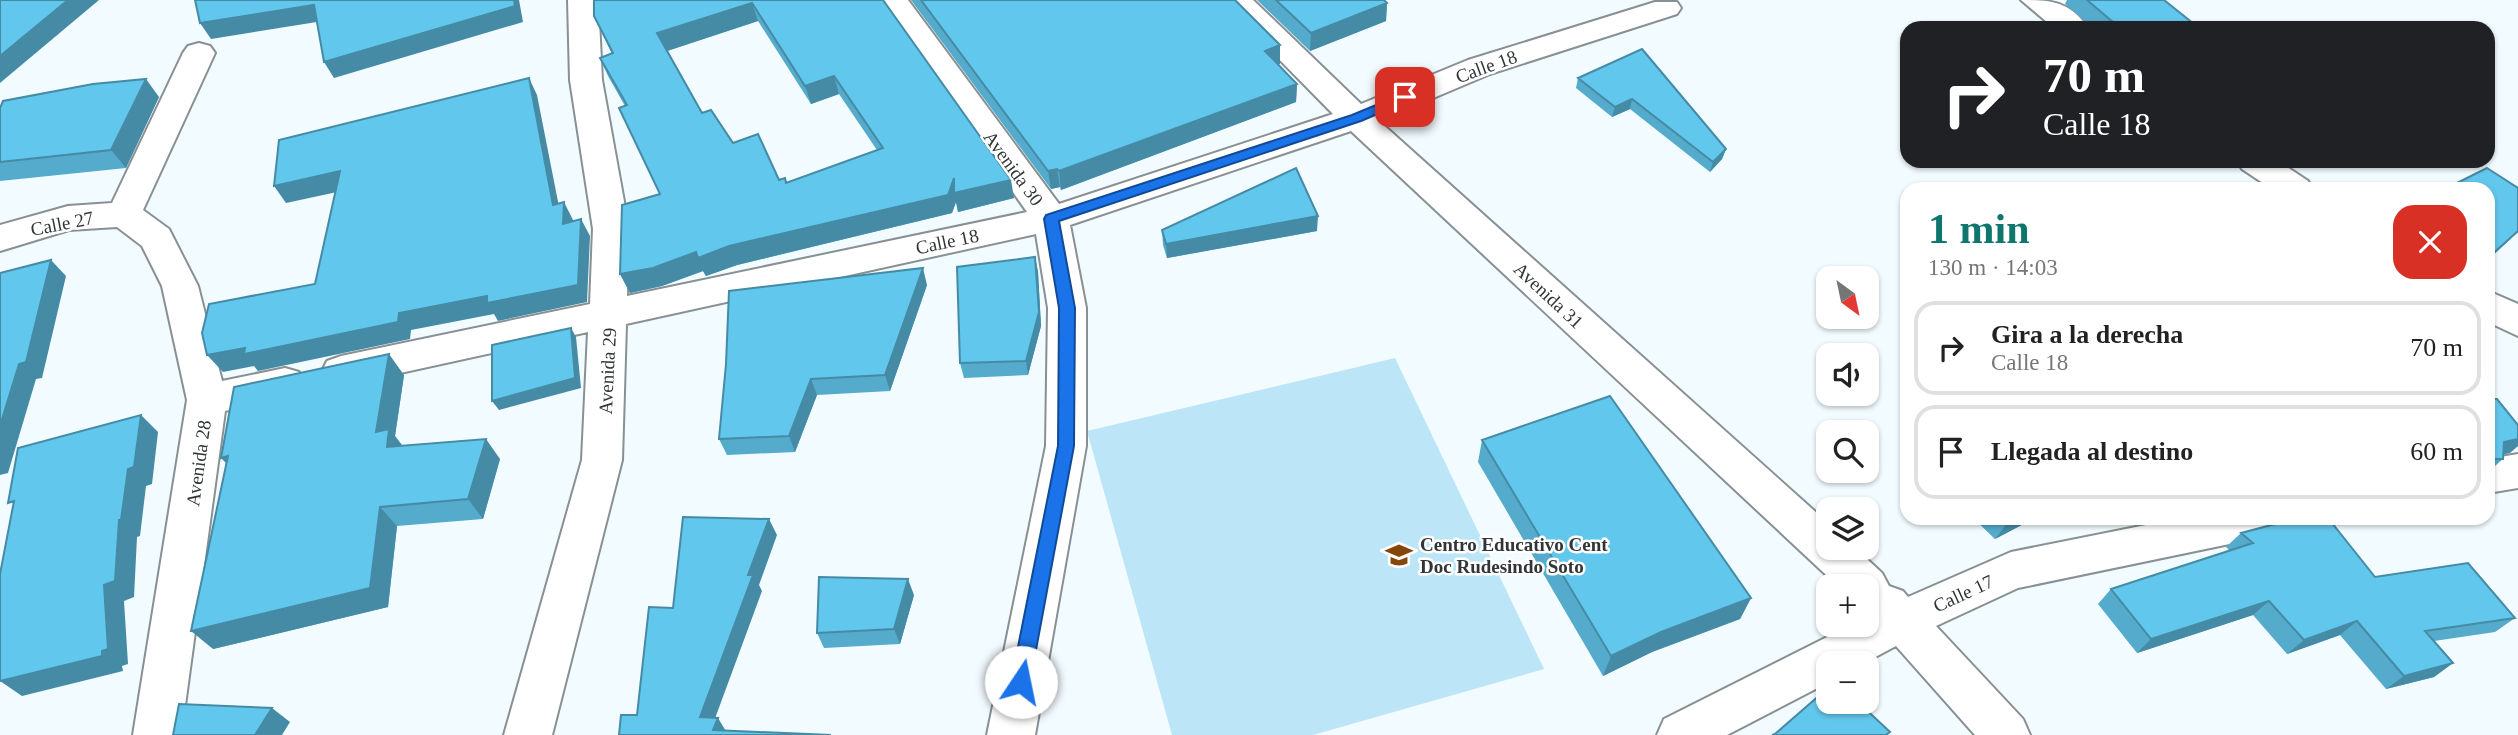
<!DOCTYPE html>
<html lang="es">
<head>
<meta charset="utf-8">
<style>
	body { margin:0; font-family:Georgia,serif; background:#f6f6f6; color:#222; height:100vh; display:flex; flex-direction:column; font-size:26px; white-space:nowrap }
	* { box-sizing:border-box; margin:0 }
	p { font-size:23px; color:#767676 }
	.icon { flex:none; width:38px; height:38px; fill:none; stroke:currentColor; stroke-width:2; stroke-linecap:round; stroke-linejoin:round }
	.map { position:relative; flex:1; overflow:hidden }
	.drawer { position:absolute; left:1900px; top:182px; width:595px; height:343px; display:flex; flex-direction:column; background:#fff; border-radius:21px; box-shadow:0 2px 5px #0004 }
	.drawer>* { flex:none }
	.guide { position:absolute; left:1900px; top:21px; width:595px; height:147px; border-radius:21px; box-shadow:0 2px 5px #0004; background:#202124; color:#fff; overflow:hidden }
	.needle { width:46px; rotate:147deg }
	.tools { position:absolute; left:1816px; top:266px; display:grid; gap:14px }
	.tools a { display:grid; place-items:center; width:63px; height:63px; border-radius:14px; background:#fff; box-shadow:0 2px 5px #0004; font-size:35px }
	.pin { position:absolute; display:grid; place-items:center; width:60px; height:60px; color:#fff; margin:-30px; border-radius:14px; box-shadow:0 4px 10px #0006 }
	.me { position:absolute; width:77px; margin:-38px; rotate:11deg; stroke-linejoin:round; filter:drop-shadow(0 0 5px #0008) }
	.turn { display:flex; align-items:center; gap:24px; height:147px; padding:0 28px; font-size:32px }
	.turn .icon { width:91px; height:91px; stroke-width:2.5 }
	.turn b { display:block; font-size:49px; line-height:60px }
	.round { display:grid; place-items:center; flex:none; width:74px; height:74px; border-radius:21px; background:#f6f6f6 }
	.summary { display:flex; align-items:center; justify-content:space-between; height:119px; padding:0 28px }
	h1 { font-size:42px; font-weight:600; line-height:52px; color:#0f766e }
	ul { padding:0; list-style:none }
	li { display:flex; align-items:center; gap:21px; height:94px; margin:0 14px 10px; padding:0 14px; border:4px solid #e0e0e0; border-radius:21px }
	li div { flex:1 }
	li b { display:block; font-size:26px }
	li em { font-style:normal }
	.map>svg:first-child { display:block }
	.green { fill:#bce6f7 }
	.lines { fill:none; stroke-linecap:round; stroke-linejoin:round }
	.minor-casing { stroke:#889093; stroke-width:4 }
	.minor { fill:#fff; fill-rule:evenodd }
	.wall { fill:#54abcb; fill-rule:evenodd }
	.shaded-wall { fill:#458ba5 }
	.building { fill:#62c7ec; stroke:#458ba5; stroke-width:2; fill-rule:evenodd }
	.route { fill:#1a73e8; stroke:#114b97; stroke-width:2 }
	.labels { text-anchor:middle; stroke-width:5; stroke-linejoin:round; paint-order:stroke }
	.street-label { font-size:19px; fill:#313536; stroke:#fff }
	.poi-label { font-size:19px; font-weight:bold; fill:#313536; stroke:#fff; text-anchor:start }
</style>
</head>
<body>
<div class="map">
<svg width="2518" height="735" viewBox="0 0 2518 735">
	<rect width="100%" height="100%" fill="#f2fbff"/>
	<path class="green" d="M 1395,358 L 1544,669 L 1313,735 L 1172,735 L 1087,431 Z"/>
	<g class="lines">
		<defs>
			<path id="minor" d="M 568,0 L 598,0 L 602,80 L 629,229 L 627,296 L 1027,212 L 878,0 L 908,0 L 1059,204 L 1333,114 L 1221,0 L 1253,0 L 1361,104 L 1468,60 L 1655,2 L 1677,2 L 1681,8 L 1677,14 L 1490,74 L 1379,121 L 1829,524 L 1829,548 L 1855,548 L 1882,573 L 1889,586 L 1903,591 L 1908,597 L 2011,552 L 2181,518 L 2289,518 L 2283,530 L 2268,536 L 2018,588 L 1936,626 L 2023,719 L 2030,735 L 1975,735 L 1896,646 L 1864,663 L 1829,663 L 1829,682 L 1727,735 L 1657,735 L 1664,719 L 1851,625 L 1867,625 L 1867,617 L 1870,615 L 1867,610 L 1867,586 L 1838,586 L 1351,131 L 1070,225 L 1086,308 L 1086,446 L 1035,735 L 987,735 L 1046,446 L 1048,308 L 1036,234 L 626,324 L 622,460 L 552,735 L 504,735 L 582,460 L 588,332 L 341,386 L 327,381 L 322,371 L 327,361 L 341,356 L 590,304 L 593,229 L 570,80 Z
				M 2021,0 C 2050,0 2070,1 2088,28 L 2054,28 Z
				M 199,43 L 210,46 L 215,53 L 143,210 L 169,229 L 198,286 L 222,381 L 285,368 L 299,372 L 304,383 L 299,394 L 225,411 L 181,735 L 133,735 L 187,400 L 162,286 L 142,246 L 117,227 L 69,230 L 0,251 L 0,225 L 68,206 L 112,203 L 183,53 L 188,46 Z
				M 2237,161 L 2278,161 L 2308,181 L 2313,189 L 2272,189 L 2242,169 Z
				M 2488,291 L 2518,304 L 2518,336 L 2488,322 Z
				M 2518,454 L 2518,488 L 2488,493 L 2488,459 Z"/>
		</defs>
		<use href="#minor" class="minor-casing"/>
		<use href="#minor" class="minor"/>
	</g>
	<path class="wall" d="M 594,0 L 883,0 L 1014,198 L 958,212 L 956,202 L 952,213 L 737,265 L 706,276 L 703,271 L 662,286 L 630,293 L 620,274 L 660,194 L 627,126 L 625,106 L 608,76 L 600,58 L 612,54 L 594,16 ZM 758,21 L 811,104 L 839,94 L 877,150 L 786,183 L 779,180 L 733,143 L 702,113 L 667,51 Z
		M 911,0 L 1235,0 L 1280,64 L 1278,64 L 1297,84 L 1296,102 L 1061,190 L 1060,187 L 1051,189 Z
		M 1257,0 L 1384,0 L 1387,3 L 1386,21 L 1310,51 Z
		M 2067,0 L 2164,0 L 2199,28 L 2093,28 L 2065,4 Z
		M 1642,49 L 1726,149 L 1722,159 L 1710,172 L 1630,109 L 1612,117 L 1576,88 L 1578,78 Z
		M 159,97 L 126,168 L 0,181 L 0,108 Z
		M 1162,230 L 1317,231 L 1167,258 L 1163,245 Z
		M 1035,257 L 1038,272 L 1041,326 L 1028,375 L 964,378 L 960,363 Z
		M 927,285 L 890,391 L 817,395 L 795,452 L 727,455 L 719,439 Z
		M 404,375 L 395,436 L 403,446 L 500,459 L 483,519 L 397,526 L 388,607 L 213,649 Z
		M 2488,399 L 2510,453 L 2503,454 L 2503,459 L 2488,472 Z
		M 1482,440 L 1751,598 L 1740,619 L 1652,652 L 1603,676 L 1478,462 Z
		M 1973,518 L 2035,518 L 1995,539 Z
		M 2291,518 L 2328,518 L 2375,577 L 2515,618 L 2495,632 L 2434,641 L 2453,663 L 2434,677 L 2386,689 L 2340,635 L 2287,654 L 2253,615 L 2137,653 L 2098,604 L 2111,589 L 2230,551 L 2226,547 L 2241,533 L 2290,520 Z
		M 914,595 L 900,644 L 824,648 L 817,633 Z"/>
	<path class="shaded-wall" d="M 68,0 L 99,0 L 0,83 L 0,56 Z
		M 514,0 L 519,0 L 523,22 L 334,78 L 324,62 Z
		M 752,3 L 758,21 L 664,52 L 657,33 Z
		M 1387,3 L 1386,21 L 1310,51 L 1311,33 Z
		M 314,5 L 323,21 L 211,39 L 200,23 Z
		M 1280,45 L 1280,64 L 1265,70 L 1265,51 Z
		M 834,76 L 839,94 L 811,104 L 805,86 Z
		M 529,78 L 537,95 L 562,222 L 553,205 Z
		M 146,79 L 159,97 L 126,168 L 111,150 Z
		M 1297,84 L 1296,102 L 1061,190 L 1059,171 Z
		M 1632,99 L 1630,109 L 1612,117 L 1615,107 Z
		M 1726,149 L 1722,159 L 1710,172 L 1713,162 Z
		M 1057,169 L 1060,187 L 1051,189 L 1048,171 Z
		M 340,171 L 351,189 L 286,203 L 274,186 Z
		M 954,178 L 1011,180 L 1014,198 L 958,212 L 956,202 L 952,213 L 737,265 L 706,276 L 703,271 L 662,286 L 630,293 L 620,274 L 696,252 L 729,246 Z
		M 564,202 L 573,220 L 573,242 L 563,224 Z
		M 1318,216 L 1317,231 L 1167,258 L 1166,244 Z
		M 581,219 L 590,236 L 587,302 L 498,321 L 494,314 L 411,330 L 410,339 L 258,371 L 254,366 L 223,372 L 207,355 L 399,313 Z
		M 2518,231 L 2518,232 L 2488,260 L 2488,258 Z
		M 1035,257 L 1038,272 L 1041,326 L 1028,375 L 1026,361 Z
		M 51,260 L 66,276 L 42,378 L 36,379 L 8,473 L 0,475 L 0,426 Z
		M 923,268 L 927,285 L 890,391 L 885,375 Z
		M 571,328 L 576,337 L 581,388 L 499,410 L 492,401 Z
		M 389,354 L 404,375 L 395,436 L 405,450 L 403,468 L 376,432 Z
		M 811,379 L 817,395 L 795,452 L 789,436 Z
		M 141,415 L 158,432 L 152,484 L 146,486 L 140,536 L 137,537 L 134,597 L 124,601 L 128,664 L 122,666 L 123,671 L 22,696 L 0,681 L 104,585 L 119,520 L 128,469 Z
		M 486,439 L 500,459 L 483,519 L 468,499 Z
		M 2518,439 L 2518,446 L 2510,453 L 2488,457 L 2504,442 Z
		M 228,456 L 241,478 L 221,458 Z
		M 380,507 L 397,526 L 388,607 L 213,649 L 191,631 Z
		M 2019,518 L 2035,518 L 1995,539 L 2006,525 Z
		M 769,519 L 777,535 L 759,585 L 762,591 L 710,732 L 700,717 L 748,575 Z
		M 908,579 L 914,595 L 900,644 L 894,629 Z
		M 1751,598 L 1740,619 L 1652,652 L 1603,676 L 1611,656 L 1661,632 Z
		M 2269,601 L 2253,615 L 2137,653 L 2151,639 Z
		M 2357,621 L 2340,635 L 2287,654 L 2304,640 Z
		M 2453,663 L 2434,677 L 2386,689 L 2404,676 Z
		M 272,708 L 290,722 L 282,735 L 255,735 Z
		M 718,718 L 727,733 L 713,730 Z"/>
	<path class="building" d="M 0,0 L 68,0 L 0,56 Z
		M 195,0 L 514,0 L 515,6 L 324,62 L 314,5 L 200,23 Z
		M 594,0 L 883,0 L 1011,180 L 954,193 L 954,178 L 948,195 L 729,246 L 698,258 L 696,252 L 653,268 L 620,274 L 622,205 L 660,194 L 619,108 L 627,105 L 600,58 L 613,53 L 594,16 ZM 752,3 L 805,86 L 834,76 L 883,148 L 786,183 L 785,178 L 779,180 L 758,134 L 733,143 L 711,110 L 702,113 L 657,33 Z
		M 921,0 L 1235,0 L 1280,45 L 1265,51 L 1297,84 L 1059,171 L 1057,169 L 1048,171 Z
		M 1276,0 L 1384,0 L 1387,3 L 1311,33 Z
		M 2087,0 L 2164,0 L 2199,28 L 2120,28 Z
		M 1642,49 L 1726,149 L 1713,162 L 1632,99 L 1615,107 L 1578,78 Z
		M 529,78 L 553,205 L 564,202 L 563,224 L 581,219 L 578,285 L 487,303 L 487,296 L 399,313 L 398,322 L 244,354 L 245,348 L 207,355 L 202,333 L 209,304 L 315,284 L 340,171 L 274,186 L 279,140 Z
		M 146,79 L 111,150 L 0,162 L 0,108 L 3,101 L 93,84 Z
		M 1296,168 L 1318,216 L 1166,244 L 1162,230 Z
		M 2487,168 L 2518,188 L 2518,231 L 2488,258 L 2488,189 L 2445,189 Z
		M 1035,257 L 1039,312 L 1026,361 L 960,363 L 957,267 Z
		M 51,260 L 26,362 L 19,364 L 0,426 L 0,273 Z
		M 923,268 L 885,375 L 811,379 L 789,436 L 719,439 L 726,364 L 729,291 Z
		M 571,328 L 575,378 L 492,401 L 492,345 Z
		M 389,354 L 376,432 L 389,429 L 387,447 L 486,439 L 468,499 L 380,507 L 370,588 L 191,631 L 228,456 L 221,458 L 234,387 Z
		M 1610,396 L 1751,598 L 1661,632 L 1611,656 L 1482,440 Z
		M 2488,399 L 2497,399 L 2518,425 L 2518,439 L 2504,442 L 2503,459 L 2488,459 Z
		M 141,415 L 134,467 L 128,469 L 121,520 L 119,520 L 115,581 L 104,585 L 108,649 L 102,651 L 102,656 L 0,681 L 0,574 L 14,501 L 8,503 L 18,448 Z
		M 683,517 L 769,519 L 748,575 L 753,575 L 700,717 L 718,718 L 713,730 L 831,735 L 619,735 L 621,715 L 637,715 L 649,607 L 673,608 Z
		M 1998,518 L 2019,518 L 2006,525 Z
		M 2298,518 L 2328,518 L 2375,577 L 2468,563 L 2515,618 L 2425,631 L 2453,663 L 2404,676 L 2357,621 L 2304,640 L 2269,601 L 2151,639 L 2111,589 L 2253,543 L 2241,533 Z
		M 819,577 L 908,579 L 894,629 L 817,633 Z
		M 1829,687 L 1829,702 L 1858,702 L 1890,732 L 1886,735 L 1772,735 L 1775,734 Z
		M 179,704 L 272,708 L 255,735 L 173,735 Z"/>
	<path class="route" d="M 1405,93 L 1410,94 L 1410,100 L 1361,121 L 1059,221 L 1075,308 L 1074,446 L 1030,682 L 1027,689 L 1021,691 L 1014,689 L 1011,682 L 1058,446 L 1059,308 L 1044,219 L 1046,215 L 1352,115 Z"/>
	<defs>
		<symbol id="school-bare" viewBox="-9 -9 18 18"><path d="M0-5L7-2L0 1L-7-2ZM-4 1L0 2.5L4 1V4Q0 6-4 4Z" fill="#85460a" stroke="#fff" stroke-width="2.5" paint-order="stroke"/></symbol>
	</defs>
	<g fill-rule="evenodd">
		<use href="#school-bare" x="1380" y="536" width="38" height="38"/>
	</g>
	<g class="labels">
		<g class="street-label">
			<text transform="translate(1486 66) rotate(-20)" y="7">Calle 18</text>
			<text transform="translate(1014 168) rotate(54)" y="7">Avenida 30</text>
			<text transform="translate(62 223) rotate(-11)" y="7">Calle 27</text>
			<text transform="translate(947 241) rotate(-12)" y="7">Calle 18</text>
			<text transform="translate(1549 295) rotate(43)" y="7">Avenida 31</text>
			<text transform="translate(607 371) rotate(-87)" y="7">Avenida 29</text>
			<text transform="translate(198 463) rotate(-82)" y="7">Avenida 28</text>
			<text transform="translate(1963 593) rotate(-25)" y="7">Calle 17</text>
		</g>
		<g class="poi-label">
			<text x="1420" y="551">Centro Educativo Cent<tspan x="1420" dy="22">Doc Rudesindo Soto</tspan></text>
		</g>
	</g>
</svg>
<div class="tools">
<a><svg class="needle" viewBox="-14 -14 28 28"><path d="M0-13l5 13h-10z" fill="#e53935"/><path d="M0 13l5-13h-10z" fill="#767676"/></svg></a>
<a><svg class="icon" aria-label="sound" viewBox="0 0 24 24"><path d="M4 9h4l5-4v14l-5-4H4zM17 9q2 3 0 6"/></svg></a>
<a><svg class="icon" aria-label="search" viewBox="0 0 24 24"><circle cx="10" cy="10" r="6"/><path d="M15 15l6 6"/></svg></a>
<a><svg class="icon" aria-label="layers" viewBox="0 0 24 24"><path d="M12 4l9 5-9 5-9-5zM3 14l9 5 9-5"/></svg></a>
<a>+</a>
<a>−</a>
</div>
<div class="pin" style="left:1405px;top:97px;background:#d93025"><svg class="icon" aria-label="arrive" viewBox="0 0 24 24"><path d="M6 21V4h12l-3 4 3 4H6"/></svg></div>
<svg class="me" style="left:1021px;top:682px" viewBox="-20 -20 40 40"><circle r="19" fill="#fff"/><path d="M0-13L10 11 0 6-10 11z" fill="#1a73e8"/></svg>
<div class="guide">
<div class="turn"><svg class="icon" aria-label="right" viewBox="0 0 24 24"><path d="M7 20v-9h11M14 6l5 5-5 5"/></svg><div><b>70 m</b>Calle 18</div></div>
</div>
<section class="drawer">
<div class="summary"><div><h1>1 min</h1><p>130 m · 14:03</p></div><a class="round" style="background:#d93025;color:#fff"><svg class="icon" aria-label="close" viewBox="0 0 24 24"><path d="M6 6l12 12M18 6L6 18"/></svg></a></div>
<ul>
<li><svg class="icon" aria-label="right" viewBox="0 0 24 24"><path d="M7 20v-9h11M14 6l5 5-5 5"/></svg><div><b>Gira a la derecha</b><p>Calle 18</p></div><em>70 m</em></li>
<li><svg class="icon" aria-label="arrive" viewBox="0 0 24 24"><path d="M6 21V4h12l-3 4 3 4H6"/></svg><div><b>Llegada al destino</b></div><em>60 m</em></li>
</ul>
</section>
</div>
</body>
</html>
